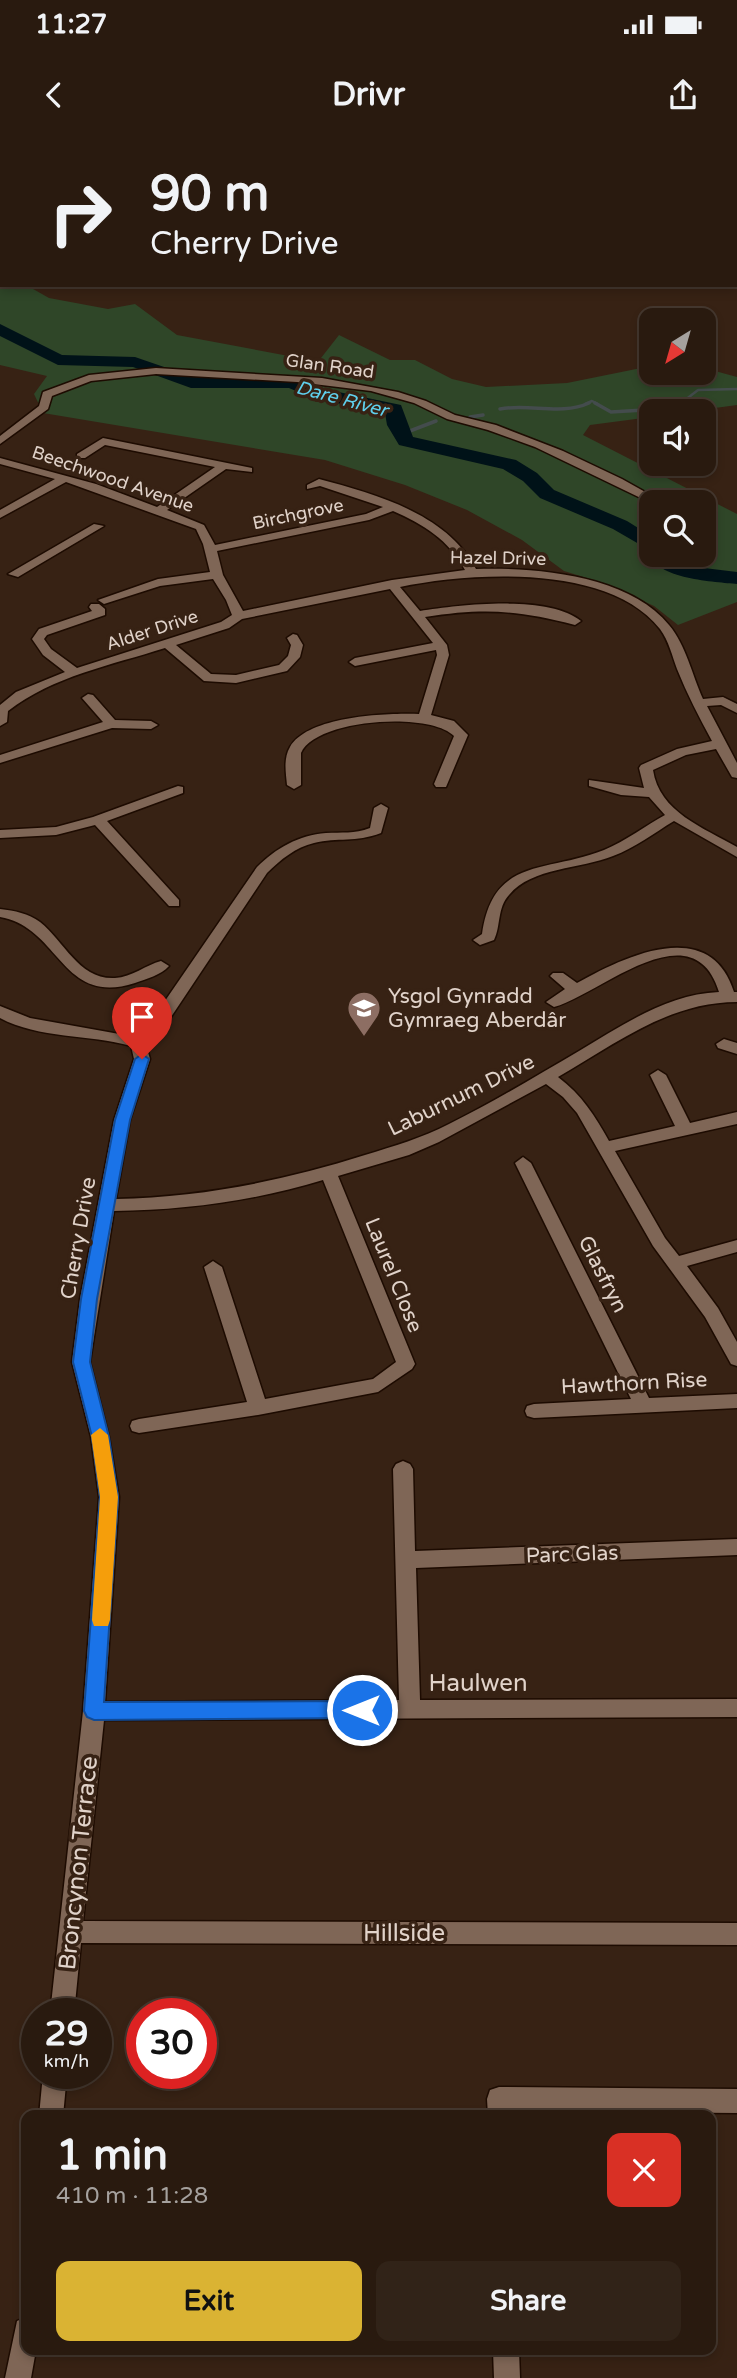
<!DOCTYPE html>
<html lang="en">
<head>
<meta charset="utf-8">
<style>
	body { margin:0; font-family:"Varela Round",sans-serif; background:#312318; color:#f1f3f6; height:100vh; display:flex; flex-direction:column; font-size:26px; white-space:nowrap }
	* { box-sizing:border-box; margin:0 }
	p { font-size:23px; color:#a5a19e }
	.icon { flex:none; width:38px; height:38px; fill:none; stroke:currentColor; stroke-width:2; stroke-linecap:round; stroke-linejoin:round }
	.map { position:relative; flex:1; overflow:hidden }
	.details { position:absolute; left:21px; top:1970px; width:695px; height:245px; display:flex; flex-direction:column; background:#291a0f; border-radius:14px; box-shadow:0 4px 10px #0003,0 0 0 2px #45382f }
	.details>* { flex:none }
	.guide { position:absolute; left:0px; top:0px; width:738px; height:147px; box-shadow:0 4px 10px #0003,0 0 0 2px #45382f; background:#291a0f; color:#f1f3f6; overflow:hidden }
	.needle { width:46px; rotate:217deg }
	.tools { position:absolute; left:639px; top:168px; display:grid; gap:14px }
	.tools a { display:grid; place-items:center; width:77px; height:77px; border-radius:14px; background:#291a0f; box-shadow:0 4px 10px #0003,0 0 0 2px #45382f; font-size:35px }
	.speed { position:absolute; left:21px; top:1858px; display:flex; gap:14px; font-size:35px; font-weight:700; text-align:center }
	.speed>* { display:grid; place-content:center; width:91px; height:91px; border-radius:50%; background:#291a0f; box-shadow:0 4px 10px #0003,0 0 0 2px #45382f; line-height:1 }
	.speed small { font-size:18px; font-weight:400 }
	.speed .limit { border:10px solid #d22; background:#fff; color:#111 }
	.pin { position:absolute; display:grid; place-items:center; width:60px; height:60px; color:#fff; margin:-72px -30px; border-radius:50% 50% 50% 0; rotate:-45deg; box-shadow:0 0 7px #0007 }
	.pin .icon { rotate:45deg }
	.me { position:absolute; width:77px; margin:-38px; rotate:270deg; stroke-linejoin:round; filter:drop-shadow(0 0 5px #0008) }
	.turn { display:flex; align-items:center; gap:24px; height:147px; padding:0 35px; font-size:32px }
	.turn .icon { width:91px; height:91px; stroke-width:2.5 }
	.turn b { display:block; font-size:49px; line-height:60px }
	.round { display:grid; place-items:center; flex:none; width:74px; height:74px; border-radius:14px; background:#312318 }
	.headline { display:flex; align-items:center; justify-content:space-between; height:119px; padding:0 35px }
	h1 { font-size:42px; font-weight:700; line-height:52px }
	.primary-button { display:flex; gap:14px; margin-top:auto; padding:14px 35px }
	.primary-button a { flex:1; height:80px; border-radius:14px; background:#dab333; color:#111; font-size:28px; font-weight:700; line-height:80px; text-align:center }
	.primary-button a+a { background:#312318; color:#f1f3f6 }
	.status { display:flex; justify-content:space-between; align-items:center; height:49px; padding:0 35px; background:#291a0f; direction:ltr }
	.status svg { height:19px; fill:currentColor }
	header { display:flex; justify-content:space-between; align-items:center; height:91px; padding:0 35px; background:#291a0f; font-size:32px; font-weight:700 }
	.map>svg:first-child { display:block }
	.green { fill:#2f4628; fill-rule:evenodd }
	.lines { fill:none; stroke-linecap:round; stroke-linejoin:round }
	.stream-far1 { stroke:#444c4d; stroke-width:2.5 }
	.stream { stroke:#444c4d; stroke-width:3.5 }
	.river { fill:#001218; fill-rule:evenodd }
	.minor-casing { stroke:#1d0b01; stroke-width:3 }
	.minor { fill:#7f6656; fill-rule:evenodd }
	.route { fill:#1a73e8; stroke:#114b97; stroke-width:2 }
	.slow { fill:#f59e0b }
	.labels { text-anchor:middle; stroke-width:7; stroke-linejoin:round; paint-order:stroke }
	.far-street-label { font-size:18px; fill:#e1d3ca; stroke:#372214 }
	.far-water-label { font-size:19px; font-style:italic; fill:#5fcfec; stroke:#372214 }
	.poi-label { font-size:21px; fill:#e1d3ca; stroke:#372214; text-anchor:start }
	.street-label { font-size:21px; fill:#e1d3ca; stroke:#372214 }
	.near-street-label { font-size:24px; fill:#e1d3ca; stroke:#372214 }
</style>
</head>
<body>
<div class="status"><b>11:27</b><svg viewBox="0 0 49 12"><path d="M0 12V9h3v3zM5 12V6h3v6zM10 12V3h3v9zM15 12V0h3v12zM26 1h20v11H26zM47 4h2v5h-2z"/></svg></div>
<header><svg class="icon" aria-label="back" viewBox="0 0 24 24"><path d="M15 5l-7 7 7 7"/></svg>Drivr<svg class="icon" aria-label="share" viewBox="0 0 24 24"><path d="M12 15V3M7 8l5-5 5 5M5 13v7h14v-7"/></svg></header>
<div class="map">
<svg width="737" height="2238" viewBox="0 0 737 2238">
	<rect width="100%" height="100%" fill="#372214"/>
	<path class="green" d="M 114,0 L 406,0 L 111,2 Z
		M 0,132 L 2,145 L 26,145 L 49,158 L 108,169 L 135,164 L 177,195 L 310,220 L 321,218 L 339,195 L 390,220 L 415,220 L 452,239 L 486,247 L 567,243 L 651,226 L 651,233 L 704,233 L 704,228 L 737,237 L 737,265 L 693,271 L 651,271 L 651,277 L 590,285 L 583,295 L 737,374 L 737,462 L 678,485 L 654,466 L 603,443 L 564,431 L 522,400 L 467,370 L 405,345 L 325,320 L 43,273 L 34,254 L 47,236 L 0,225 ZM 651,362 L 704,362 L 704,415 L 651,415 Z"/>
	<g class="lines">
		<path class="stream-far1" d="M 406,2 L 408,0
			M 585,264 L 592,261 L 598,264
			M 680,264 L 698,250 L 737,249"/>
		<path class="stream" d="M 595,263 L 611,272 L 677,268 L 682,263
			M 500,269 C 529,263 561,276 589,263
			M 470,277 L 483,275
			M 402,294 L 436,281"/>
		<path class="river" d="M 0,184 L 62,215 L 135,217 L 193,237 L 291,237 L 324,249 L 401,265 L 413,297 L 516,320 L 537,333 L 554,350 L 627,381 L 651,396 L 651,411 L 613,389 L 540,358 L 523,341 L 503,329 L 399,305 L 387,285 L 385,273 L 312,258 L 289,248 L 191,248 L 133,227 L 58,225 L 0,196 Z
			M 651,413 L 672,415 L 696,427 L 737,432 L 737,444 C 717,442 653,439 651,413 Z"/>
		<defs>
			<path id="minor" d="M 156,228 L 322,238 L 398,252 L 426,261 L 455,275 L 496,285 L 563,311 L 622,339 L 663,362 L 651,363 L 535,307 L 488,290 L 447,279 L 414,263 L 371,251 L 297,242 L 156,234 L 91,241 L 52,256 L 48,269 L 0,304 L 0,296 L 39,266 L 43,252 L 89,235 Z
				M 103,298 L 252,328 L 252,332 L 226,329 L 167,370 L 204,385 L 215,405 L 366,374 L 383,367 L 320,346 L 307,349 L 307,345 L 319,339 C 376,354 447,374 476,429 C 535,427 629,435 669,485 C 686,505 692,535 703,559 L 723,557 L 737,564 L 737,573 L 721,565 L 707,566 L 737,623 L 737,638 L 732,637 L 716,609 L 686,615 L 653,630 C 659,672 704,688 737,707 L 737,717 L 674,681 C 654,693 635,708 613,716 C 581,729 532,727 509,755 C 497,768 501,786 494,800 L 480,805 L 473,800 L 482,794 C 493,716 547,733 604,710 C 626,701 645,686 665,675 L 649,657 L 621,655 L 589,646 L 589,640 L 644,648 L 639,628 L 641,625 L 677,609 L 712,601 C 699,577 687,554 677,529 C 672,516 669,501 660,489 C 609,424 473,432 400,447 L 420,471 C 460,465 548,454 581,481 L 575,485 C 517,470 484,468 425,477 L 447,505 L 449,515 L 431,575 L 454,581 L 468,595 L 446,647 L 436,647 L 434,644 L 454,596 C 430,571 315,579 301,613 L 301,645 L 294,649 L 287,645 C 286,633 283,619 290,607 C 308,576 386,573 419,574 L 437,515 L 436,510 L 355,526 L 349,522 L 355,518 L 433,503 L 390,449 L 242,479 L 229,488 L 176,505 L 211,534 L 236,535 L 279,525 L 288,516 L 291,505 L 287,498 L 293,494 L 297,495 L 303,505 L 300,517 L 287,531 L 236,543 L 204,541 L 165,508 C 112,525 53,536 8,571 L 7,582 L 0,586 L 0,565 L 16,552 L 65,532 L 43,515 L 32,499 L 39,489 L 92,471 L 89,467 L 91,464 L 99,464 L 105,469 L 105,475 L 47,495 L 44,499 L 51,509 L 77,528 L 221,482 L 232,475 L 226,460 L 213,439 L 160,446 L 104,464 L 98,460 L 158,439 L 210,432 L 203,404 L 196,389 L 66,342 L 0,378 L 0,370 L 55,339 L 0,324 L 0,318 L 96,344 L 157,367 L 215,327 L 105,305 L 85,318 L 77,318 L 77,314 ZM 393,371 C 423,384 449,400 465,430 L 392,440 L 243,471 L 223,435 L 217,411 L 369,380 Z
				M 94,384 L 104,386 L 18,437 L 8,434 Z
				M 88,554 L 93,555 L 115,580 L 151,581 L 158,585 L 151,589 L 112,588 L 0,623 L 0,615 L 103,582 L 82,558 Z
				M 178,646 L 183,647 L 183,653 L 107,681 L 179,760 L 179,766 L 169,766 L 95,685 L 56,695 L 0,698 L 0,690 L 56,687 L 93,677 Z
				M 381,664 L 388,668 L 381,693 C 355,703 338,697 314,703 C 296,707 280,720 267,733 L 157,898 L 146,905 L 150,919 L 130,980 L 116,1059 C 203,1057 283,1041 365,1015 C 394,1006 422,998 449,984 C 494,962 536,936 579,911 C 621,886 667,854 719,852 C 693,767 599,855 554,867 L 546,862 L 565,849 L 550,836 L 553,833 L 563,833 L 577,843 C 625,816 710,775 734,852 L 737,852 L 737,862 C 669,862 615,904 558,937 C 582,955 595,976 609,1001 L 675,986 L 650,935 L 658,930 L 666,935 L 690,983 L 737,972 L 737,984 L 615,1011 L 665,1098 L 679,1116 L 737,1100 L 737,1112 L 687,1126 L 718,1168 L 737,1202 L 737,1226 L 731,1224 L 705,1177 L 653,1106 L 577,973 L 563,957 L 546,944 L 439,1002 L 409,1015 L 338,1036 L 415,1224 L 412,1229 L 378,1252 L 258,1275 L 139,1293 L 132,1291 L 130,1286 L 132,1281 L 139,1279 L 247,1262 L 204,1127 L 213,1121 L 222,1127 L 265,1259 L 373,1239 L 396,1222 L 323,1040 C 254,1061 185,1070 114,1071 L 90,1222 L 109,1297 L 119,1357 L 105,1562 L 399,1560 L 393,1329 L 396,1324 L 403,1321 L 410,1324 L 413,1329 L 415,1411 L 737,1399 L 737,1415 L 416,1428 L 420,1560 L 737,1559 L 737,1577 L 104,1580 L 83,1781 L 737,1783 L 737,1805 L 81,1803 L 74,1874 L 50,1874 L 83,1571 L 99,1357 L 91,1297 L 72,1222 L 80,1159 L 114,980 L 134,919 L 131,906 C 89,894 39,899 0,878 L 0,866 L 30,878 L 136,897 L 145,890 L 257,727 C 276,708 299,695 326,693 C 342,692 354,694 370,688 L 374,668 Z
				M 0,769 C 15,771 28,773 40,782 C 65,802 79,840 115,838 C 132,837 146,825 161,821 L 169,826 C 161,835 146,839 135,843 C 61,867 60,787 0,777 Z
				M 724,899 L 737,903 L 737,914 L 718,908 L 716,904 Z
				M 523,1017 L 531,1023 L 649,1258 L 737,1254 L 737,1268 L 534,1278 L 527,1276 L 525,1271 L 527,1266 L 534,1264 L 631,1259 L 515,1023 Z
				M 43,1934 L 67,1934 L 63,1976 L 39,1976 Z
				M 499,1947 L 737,1949 L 737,1973 L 512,1971 L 512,1976 L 488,1976 L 487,1959 L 490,1950 Z
				M 26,2177 L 26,2210 L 36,2210 L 31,2238 L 5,2238 L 17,2181 Z
				M 493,2210 L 519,2210 L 520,2238 L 494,2238 Z"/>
		</defs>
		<use href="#minor" class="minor-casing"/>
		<use href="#minor" class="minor"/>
	</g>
	<path class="route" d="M 142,914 L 149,919 L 130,980 L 97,1159 L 90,1222 L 109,1297 L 118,1357 L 104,1562 L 362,1561 L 368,1564 L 371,1570 L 368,1576 L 362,1578 L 94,1580 L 87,1577 L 84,1571 L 100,1357 L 92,1297 L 73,1222 L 81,1159 L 115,980 L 135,919 Z"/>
	<path class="slow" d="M 100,1288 L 108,1295 L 118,1357 L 110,1480 L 108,1486 L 94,1486 L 92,1480 L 100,1357 L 91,1295 Z"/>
	<defs>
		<symbol id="school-pin" viewBox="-11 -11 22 30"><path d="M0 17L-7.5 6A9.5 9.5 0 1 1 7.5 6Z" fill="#8d6e63" stroke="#372214"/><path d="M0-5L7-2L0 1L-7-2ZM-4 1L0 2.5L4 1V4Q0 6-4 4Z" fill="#fff"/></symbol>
	</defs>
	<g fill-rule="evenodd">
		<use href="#school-pin" x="345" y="849" width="38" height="52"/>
	</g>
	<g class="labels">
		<g class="far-street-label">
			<text transform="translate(330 226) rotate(8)" y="6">Glan Road</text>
			<text transform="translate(113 339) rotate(19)" y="6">Beechwood Avenue</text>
			<text transform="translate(298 374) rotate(-12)" y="6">Birchgrove</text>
			<text transform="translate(498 418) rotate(1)" y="6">Hazel Drive</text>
			<text transform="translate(152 490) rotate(-18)" y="6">Alder Drive</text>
		</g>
		<g class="far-water-label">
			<text transform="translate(342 258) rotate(15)" y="7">Dare River</text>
		</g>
		<g class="poi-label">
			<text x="388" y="863">Ysgol Gynradd<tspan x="388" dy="24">Gymraeg Aberdâr</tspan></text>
		</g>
		<g class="street-label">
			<text transform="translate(461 955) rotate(-26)" y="7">Laburnum Drive</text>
			<text transform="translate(78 1098) rotate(-80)" y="7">Cherry Drive</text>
			<text transform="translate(603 1134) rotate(63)" y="7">Glasfryn</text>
			<text transform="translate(394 1135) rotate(68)" y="7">Laurel Close</text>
			<text transform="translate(634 1243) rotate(-3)" y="7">Hawthorn Rise</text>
			<text transform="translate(572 1414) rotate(-2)" y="7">Parc Glas</text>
		</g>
		<g class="near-street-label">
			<text x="478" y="1551">Haulwen</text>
			<text transform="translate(78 1723) rotate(-84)" y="8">Broncynon Terrace</text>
			<text x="404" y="1801">Hillside</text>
		</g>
	</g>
</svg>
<div class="tools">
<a><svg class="needle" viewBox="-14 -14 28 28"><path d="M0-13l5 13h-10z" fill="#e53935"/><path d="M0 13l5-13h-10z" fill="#a5a19e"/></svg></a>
<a><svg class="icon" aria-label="sound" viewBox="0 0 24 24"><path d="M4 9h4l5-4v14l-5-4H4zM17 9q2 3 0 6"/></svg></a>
<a><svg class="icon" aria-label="search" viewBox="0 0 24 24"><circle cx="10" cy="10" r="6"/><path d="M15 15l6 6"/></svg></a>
</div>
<div class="speed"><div>29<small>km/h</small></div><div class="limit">30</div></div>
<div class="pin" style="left:142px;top:919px;background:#d93025"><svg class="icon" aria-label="arrive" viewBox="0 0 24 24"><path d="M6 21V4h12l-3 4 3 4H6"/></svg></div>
<svg class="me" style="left:362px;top:1570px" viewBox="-20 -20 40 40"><circle r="17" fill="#1a73e8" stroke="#fff" stroke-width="3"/><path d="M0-11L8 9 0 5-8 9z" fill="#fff"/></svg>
<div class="guide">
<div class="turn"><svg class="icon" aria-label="right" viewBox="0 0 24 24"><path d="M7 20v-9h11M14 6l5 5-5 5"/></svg><div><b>90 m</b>Cherry Drive</div></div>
</div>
<section class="details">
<div class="headline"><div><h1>1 min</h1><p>410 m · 11:28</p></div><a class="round" style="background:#d93025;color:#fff"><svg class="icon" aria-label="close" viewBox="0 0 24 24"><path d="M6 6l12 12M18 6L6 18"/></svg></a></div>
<div class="primary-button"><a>Exit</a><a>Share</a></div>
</section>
</div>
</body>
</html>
